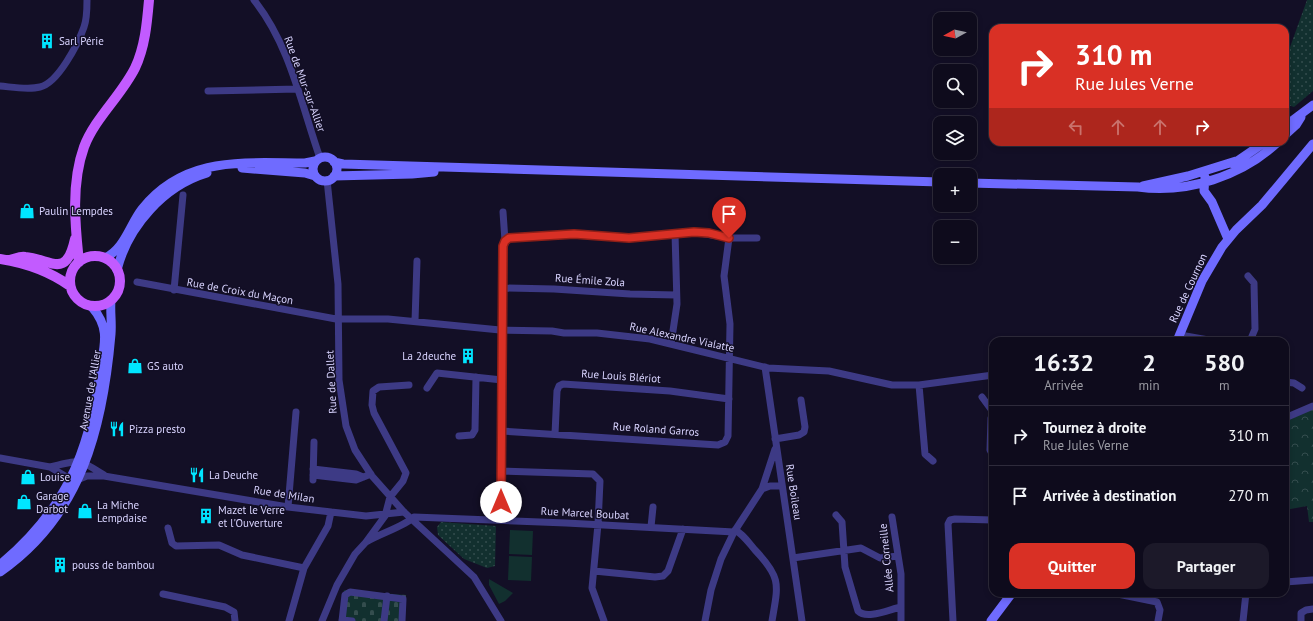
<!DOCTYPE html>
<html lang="fr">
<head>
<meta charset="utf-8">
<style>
	body { margin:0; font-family:"PT Sans",sans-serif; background:#1c1929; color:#f1f3f6; height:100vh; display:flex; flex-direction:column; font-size:15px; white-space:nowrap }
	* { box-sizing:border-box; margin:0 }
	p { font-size:13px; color:#9b9ba3 }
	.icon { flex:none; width:22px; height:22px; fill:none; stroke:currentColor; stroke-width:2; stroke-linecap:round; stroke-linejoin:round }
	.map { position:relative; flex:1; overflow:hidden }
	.drawer { position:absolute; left:989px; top:337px; width:300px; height:260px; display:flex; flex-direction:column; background:#0e0b1c; border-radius:12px; box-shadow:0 2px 6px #0003,0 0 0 1px #2e2b3b }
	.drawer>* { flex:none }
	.top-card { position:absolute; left:989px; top:24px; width:300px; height:122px; border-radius:12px; box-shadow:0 2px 6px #0003,0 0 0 1px #2e2b3b; background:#d93025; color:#fff; overflow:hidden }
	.needle { width:26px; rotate:262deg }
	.controls { position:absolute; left:933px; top:12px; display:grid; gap:8px }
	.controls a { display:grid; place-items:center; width:44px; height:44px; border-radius:8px; background:#0e0b1c; box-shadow:0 2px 6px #0003,0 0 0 1px #2e2b3b; font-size:20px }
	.pin { position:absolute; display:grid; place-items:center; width:34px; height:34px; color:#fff; margin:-41px -17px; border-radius:50% 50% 50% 0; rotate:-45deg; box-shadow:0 0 4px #0007 }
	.pin .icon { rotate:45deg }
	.me { position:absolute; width:44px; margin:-22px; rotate:0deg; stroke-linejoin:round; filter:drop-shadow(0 0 3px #0008) }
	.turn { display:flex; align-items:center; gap:14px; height:84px; padding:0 20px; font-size:18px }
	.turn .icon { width:52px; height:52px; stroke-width:2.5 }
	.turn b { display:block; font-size:28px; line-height:34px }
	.lanes { display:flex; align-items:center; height:38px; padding:0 20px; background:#0003; justify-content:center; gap:20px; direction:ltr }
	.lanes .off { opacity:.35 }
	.eta { display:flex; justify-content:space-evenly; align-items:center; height:68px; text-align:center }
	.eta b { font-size:24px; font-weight:700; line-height:28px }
	.cta { display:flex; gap:8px; margin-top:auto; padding:8px 20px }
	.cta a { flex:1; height:46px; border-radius:12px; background:#d93025; color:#fff; font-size:16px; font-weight:700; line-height:46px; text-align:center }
	.cta a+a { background:#1c1929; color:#f1f3f6 }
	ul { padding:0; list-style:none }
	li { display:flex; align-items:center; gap:12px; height:60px; padding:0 20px; border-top:1px solid #2e2b3b }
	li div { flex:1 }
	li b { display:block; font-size:15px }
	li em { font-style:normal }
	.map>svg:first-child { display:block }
	.grass { fill:url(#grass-dots) }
	.forest { fill:url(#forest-crowns) }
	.cemetery { fill:url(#cemetery-stones) }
	.park { fill:#12302f }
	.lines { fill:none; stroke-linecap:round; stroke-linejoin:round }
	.street { stroke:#3d3a85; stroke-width:7 }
	.secondary { stroke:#6f6bff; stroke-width:9 }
	.primary { stroke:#c25bff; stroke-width:10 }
	.route-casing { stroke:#8d1f18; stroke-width:10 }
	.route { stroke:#d93025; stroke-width:7 }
	.labels { text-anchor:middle; stroke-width:3; stroke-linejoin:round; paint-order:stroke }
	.poi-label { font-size:11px; fill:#d9d4ff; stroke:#130f26; text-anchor:start }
	.street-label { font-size:11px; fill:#d9d4ff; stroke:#130f26 }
</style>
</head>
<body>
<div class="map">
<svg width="1313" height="621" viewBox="0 0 1313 621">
	<defs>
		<pattern id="grass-dots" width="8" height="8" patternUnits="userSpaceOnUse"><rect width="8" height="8" fill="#12302f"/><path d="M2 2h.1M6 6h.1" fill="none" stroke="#344d4e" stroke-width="1.8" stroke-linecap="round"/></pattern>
		<pattern id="forest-crowns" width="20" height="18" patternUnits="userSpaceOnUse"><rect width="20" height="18" fill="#12302f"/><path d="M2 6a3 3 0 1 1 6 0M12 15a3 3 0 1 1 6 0" fill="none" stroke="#344d4e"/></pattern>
		<pattern id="cemetery-stones" width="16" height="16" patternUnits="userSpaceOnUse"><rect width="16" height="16" fill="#12302f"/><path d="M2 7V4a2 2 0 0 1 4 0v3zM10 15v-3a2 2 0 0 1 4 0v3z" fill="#344d4e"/></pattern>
	</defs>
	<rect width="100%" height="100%" fill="#130f26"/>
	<path class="grass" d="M 1307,0 L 1313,0 L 1313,91 L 1294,107 L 1285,104 L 1285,61 Z
		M 441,522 L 496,526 L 495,566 L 487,568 L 464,559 L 438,535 L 437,527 Z"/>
	<path class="forest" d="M 1313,409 L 1313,522 L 1309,522 L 1307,506 L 1285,510 L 1285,421 Z"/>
	<path class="cemetery" d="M 344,590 L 406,595 L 404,621 L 339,621 Z"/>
	<path class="park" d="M 510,530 L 533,531 L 532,555 L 509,554 Z
		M 509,556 L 532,557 L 531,581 L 508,580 Z
		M 489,579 L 513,593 L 505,601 L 499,604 L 489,585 Z"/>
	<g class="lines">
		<path class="street" d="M 254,0 C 290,45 301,104 320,158
			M 0,86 C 12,87 28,90 40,87 C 58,83 78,44 84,27 C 87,19 87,9 87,0
			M 208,91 L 297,89
			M 327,180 L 338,284 L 339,380 L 346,426 L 355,450 L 372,476 L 404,512 L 474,577 L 501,621
			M 505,241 L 509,238 L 574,234 L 629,238 L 694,232 L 729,238 L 757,238
			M 1248,276 L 1254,283 L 1255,329 L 1250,341
			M 137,282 L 336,319 L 388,319 L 500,330 L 552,331 L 564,333 L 597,333 L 650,339 L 768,368 L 829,371 L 892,385 L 919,385 L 993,375
			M 503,288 L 554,289 L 630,294 L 676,295
			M 174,290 L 183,195
			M 415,321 L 417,261
			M 1180,335 L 1214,341
			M 671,344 L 677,304 L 675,233
			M 765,367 L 802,621
			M 1285,382 L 1294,383 L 1302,388
			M 919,385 L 925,454 L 933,461
			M 427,388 L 437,373 L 502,380
			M 982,397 L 993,412
			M 993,414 L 991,418 L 990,450 L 993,456
			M 1285,418 L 1313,406
			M 501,431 L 718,445 L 725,442 L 728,436 L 730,324 L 724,276 L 729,238
			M 555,434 L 557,391 L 559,386 L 563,384 L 670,391 L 729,399
			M 459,436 L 472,435 L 475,430 L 476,377
			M 775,439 L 799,435 L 804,432 L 805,427 L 801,400
			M 0,458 L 50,467 L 70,479 L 77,480 L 87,476 L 104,476 L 288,507 L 366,516 L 404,512
			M 50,467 C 80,460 78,458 104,475
			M 313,469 L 356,474 L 363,477
			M 501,471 L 593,474 L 600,481 L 598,524 L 592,588 L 604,621
			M 313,475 L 356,480 L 371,474
			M 313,480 L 314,442
			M 762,489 L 770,486 L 782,486
			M 288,507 L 296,412
			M 836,515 L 842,522 L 845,567 L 858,611 C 867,620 890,609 901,607
			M 892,517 L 901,574 L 901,621
			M 500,520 L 503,246 L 505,241 L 503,212
			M 651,527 L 653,507
			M 168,528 L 172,543 L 176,546 L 219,545 L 242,555 L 304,568
			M 735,530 C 743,534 749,543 755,550 C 782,578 778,585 772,621
			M 366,542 C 379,534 405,526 414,517 L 566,523 L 734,532
			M 1285,556 L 1286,556
			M 793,558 L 861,548 L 880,558 L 898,556
			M 594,571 L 655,577 L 663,576 L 668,571 L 683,529
			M 1285,582 L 1312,580
			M 1113,593 L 1157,602 L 1160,610 L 1158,621
			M 163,594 L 225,607 L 234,612 L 235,621
			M 342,620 L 352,621
			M 289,621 L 304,568 L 328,526 L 331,512
			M 322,621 L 337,585 L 355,554 L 366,542 L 385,516 L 390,497 L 403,481 L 406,473 L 374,413 L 372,405 L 373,391 L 379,387 L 409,385
			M 342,621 L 345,595 L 350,592 L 403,599 L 402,621
			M 384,621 L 387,596
			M 705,621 L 711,590 L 721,559 L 734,532 L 762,489 L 775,449
			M 953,621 L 948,524 L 950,520 L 955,519 L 993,520
			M 1243,621 L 1246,593
			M 1301,621 L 1301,613 L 1306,610 L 1313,609"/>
		<path class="secondary" d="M 1285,126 L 1313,105
			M 1285,135 L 1296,125 L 1301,117
			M313 169a12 12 0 1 1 24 0a12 12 0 1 1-24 0Z
			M 334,162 L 343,164 L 940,182
			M 1233,164 L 1265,142
			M 242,168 L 305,173 L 315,176
			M 334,176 L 412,174 L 434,172
			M 1205,177 L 1204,191 L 1212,202 L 1228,239
			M 970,183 L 1138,187 C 1187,194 1242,176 1278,142
			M 1143,186 L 1188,176 L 1236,161
			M 105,258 C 125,248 129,226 142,209 C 185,155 245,163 305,163 L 315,161
			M 117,270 C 128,226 164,186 207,173
			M 1177,341 L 1202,281 L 1222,247 L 1236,230 L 1262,205 L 1313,144
			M 2,563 C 65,510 89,453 100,373 C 104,345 111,329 92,307
			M 0,572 C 82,515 103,427 111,334 C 112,322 110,312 111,300
			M 991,621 L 1012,593"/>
		<path class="primary" d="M70 281a25 25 0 1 1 50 0a25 25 0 1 1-50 0Z
			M 0,259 C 26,263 49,271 70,286
			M 10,260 C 15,259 20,256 25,257 C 51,259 66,280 75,239
			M 79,262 C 75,225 71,183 84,147 C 95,118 121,96 135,68 C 145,47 147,23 149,0"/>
	</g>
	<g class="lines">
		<defs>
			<path id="route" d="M 501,502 L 503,246 L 505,241 L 509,238 L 574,234 L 629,238 L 694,232 L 709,233 L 729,238"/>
		</defs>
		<use href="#route" class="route-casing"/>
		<use href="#route" class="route"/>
	</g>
	<defs>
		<symbol id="building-bare" viewBox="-9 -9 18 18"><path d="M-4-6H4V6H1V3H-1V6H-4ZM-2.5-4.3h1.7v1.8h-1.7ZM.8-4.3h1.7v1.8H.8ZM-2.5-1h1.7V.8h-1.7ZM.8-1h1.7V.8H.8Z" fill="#00e5ff" stroke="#130f26" stroke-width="2.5" paint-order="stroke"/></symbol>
		<symbol id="shop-bare" viewBox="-9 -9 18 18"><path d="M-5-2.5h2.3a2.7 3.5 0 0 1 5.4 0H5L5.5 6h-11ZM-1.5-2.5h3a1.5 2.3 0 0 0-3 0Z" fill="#00e5ff" stroke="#130f26" stroke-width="2.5" paint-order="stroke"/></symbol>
		<symbol id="restaurant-bare" viewBox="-9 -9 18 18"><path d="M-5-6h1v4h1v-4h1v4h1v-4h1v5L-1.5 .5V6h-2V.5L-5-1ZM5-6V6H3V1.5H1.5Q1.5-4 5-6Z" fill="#00e5ff" stroke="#130f26" stroke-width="2.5" paint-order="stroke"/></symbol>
	</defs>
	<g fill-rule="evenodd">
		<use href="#building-bare" x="36" y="30" width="22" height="22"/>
		<use href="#shop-bare" x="16" y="200" width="22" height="22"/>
		<use href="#building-bare" x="457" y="345" width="22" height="22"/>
		<use href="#shop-bare" x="124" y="355" width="22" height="22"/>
		<use href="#restaurant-bare" x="106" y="418" width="22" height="22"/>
		<use href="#restaurant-bare" x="186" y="464" width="22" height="22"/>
		<use href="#shop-bare" x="17" y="466" width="22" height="22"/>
		<use href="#shop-bare" x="13" y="491" width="22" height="22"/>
		<use href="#shop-bare" x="74" y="500" width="22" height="22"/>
		<use href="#building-bare" x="195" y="505" width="22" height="22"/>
		<use href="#building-bare" x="49" y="554" width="22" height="22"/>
	</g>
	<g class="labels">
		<g class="poi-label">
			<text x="59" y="45">Sarl Périe</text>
			<text x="39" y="215">Paulin Lempdes</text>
			<text x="456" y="360" text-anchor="end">La 2deuche</text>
			<text x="147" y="370">GS auto</text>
			<text x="129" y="433">Pizza presto</text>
			<text x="209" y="479">La Deuche</text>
			<text x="40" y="481">Louise</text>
			<text x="36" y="500">Garage<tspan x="36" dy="13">Darbot</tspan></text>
			<text x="97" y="509">La Miche<tspan x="97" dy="13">Lempdaise</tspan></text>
			<text x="218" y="514">Mazet le Verre<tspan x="218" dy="13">et l'Ouverture</tspan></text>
			<text x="72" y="569">pouss de bambou</text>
		</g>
		<g class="street-label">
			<text transform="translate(305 84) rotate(70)" y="4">Rue de Mur-sur-Allier</text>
			<text transform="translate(590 280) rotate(4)" y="4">Rue Émile Zola</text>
			<text transform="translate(1188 288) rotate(-65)" y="4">Rue de Cournon</text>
			<text transform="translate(240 291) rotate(10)" y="4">Rue de Croix du Maçon</text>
			<text transform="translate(682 337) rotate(12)" y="4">Rue Alexandre Vialatte</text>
			<text transform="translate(621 376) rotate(4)" y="4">Rue Louis Blériot</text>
			<text transform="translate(331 382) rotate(-93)" y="4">Rue de Dallet</text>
			<text transform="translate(90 390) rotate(-80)" y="4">Avenue de l'Allier</text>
			<text transform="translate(656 429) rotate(4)" y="4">Rue Roland Garros</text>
			<text transform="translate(794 492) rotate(81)" y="4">Rue Boileau</text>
			<text transform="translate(284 494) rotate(9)" y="4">Rue de Milan</text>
			<text transform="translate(585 513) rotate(3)" y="4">Rue Marcel Boubat</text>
			<text transform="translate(886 558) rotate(-96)" y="4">Allée Corneille</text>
		</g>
	</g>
</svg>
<div class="controls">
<a><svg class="needle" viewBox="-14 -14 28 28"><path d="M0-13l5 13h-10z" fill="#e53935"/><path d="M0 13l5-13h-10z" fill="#9b9ba3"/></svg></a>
<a><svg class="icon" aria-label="search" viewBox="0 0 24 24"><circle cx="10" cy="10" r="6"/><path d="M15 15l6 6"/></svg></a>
<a><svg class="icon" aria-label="layers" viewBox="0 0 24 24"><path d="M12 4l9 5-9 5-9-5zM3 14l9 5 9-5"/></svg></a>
<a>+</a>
<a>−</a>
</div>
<div class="pin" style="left:729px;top:238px;background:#d93025"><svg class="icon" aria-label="arrive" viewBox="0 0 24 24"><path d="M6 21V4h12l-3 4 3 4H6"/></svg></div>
<svg class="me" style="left:501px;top:502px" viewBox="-20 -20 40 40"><circle r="19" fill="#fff"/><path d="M0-13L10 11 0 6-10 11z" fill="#d93025"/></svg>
<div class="top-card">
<div class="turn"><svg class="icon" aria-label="right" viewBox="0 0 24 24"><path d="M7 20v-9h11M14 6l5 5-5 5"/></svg><div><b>310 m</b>Rue Jules Verne</div></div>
<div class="lanes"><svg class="icon off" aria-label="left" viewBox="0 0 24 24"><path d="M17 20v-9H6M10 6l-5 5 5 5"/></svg><svg class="icon off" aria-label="ahead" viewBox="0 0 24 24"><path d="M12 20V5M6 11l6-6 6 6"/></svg><svg class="icon off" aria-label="ahead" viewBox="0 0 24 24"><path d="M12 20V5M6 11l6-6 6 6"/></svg><svg class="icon" aria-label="right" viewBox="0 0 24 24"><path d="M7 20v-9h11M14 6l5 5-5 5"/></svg></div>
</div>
<section class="drawer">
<div class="eta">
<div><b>16:32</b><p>Arrivée</p></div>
<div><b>2</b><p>min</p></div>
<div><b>580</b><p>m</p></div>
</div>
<ul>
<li><svg class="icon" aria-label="right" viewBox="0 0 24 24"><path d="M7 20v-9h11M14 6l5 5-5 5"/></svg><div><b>Tournez à droite</b><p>Rue Jules Verne</p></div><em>310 m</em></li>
<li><svg class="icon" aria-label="arrive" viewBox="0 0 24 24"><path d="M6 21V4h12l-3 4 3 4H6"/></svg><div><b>Arrivée à destination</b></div><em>270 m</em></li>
</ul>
<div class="cta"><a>Quitter</a><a>Partager</a></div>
</section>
</div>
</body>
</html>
